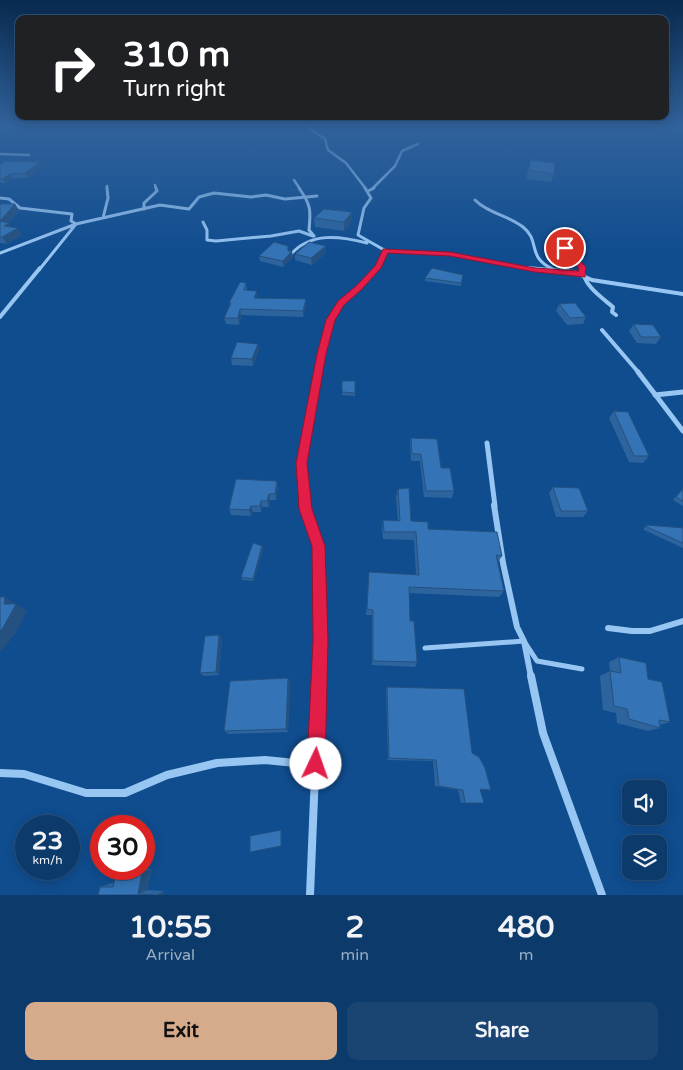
<!DOCTYPE html>
<html lang="en">
<head>
<meta charset="utf-8">
<style>
	body { margin:0; font-family:"Varela Round",sans-serif; background:#1a4573; color:#f1f3f6; height:100vh; display:flex; flex-direction:column; font-size:19px; white-space:nowrap }
	* { box-sizing:border-box; margin:0 }
	p { font-size:16px; color:#9aadc1 }
	.icon { flex:none; width:28px; height:28px; fill:none; stroke:currentColor; stroke-width:2; stroke-linecap:round; stroke-linejoin:round }
	.map { position:relative; height:895px; overflow:hidden }
	.sheet { display:flex; flex-direction:column; background:#0c3a6b; flex:1 }
	.sheet>* { flex:none }
	.hud { position:absolute; left:15px; top:15px; width:654px; height:105px; border-radius:10px; box-shadow:0 2px 12px #0003,0 0 0 1px #2c547e; background:#202124; color:#fff; overflow:hidden }
	.tools { position:absolute; left:622px; top:780px; display:grid; gap:10px }
	.tools a { display:grid; place-items:center; width:45px; height:45px; border-radius:10px; background:#0c3a6b; box-shadow:0 2px 12px #0003,0 0 0 1px #2c547e; font-size:25px }
	.speed { position:absolute; left:15px; top:815px; display:flex; gap:10px; font-size:25px; font-weight:700; text-align:center }
	.speed>* { display:grid; place-content:center; width:65px; height:65px; border-radius:50%; background:#0c3a6b; box-shadow:0 2px 12px #0003,0 0 0 1px #2c547e; line-height:1 }
	.speed small { font-size:12px; font-weight:400 }
	.speed .limit { border:8px solid #d22; background:#fff; color:#111 }
	.pin { position:absolute; display:grid; place-items:center; width:42px; height:42px; color:#fff; margin:-21px; border:2px solid #fff; border-radius:50%; box-shadow:0 1px 5px #0007 }
	.me { position:absolute; width:55px; margin:-28px; rotate:3deg; stroke-linejoin:round; filter:drop-shadow(0 0 4px #0008) }
	.turn { display:flex; align-items:center; gap:18px; height:105px; padding:0 25px; font-size:22px }
	.turn .icon { width:65px; height:65px; stroke-width:2.5 }
	.turn b { display:block; font-size:35px; line-height:42px }
	.eta { display:flex; justify-content:space-evenly; align-items:center; height:85px; text-align:center }
	.eta b { font-size:30px; font-weight:800; line-height:35px }
	.action { display:flex; gap:10px; margin-top:auto; padding:10px 25px }
	.action a { flex:1; height:58px; border-radius:10px; background:#d6ab8b; color:#111; font-size:20px; font-weight:800; line-height:58px; text-align:center }
	.action a+a { background:#1a4573; color:#f1f3f6 }
	.map>svg:first-child { display:block }
	.lines { fill:none; stroke-linecap:round; stroke-linejoin:round }
	.lane { stroke:#98c6f3; stroke-width:5 }
	.street-far5 { stroke:#98c6f3; stroke-width:2.5 }
	.street-far4 { stroke:#98c6f3; stroke-width:3 }
	.street-far3 { stroke:#98c6f3; stroke-width:4 }
	.street-far2 { stroke:#98c6f3; stroke-width:5 }
	.street-far1 { stroke:#98c6f3; stroke-width:6 }
	.street { stroke:#98c6f3; stroke-width:8 }
	.wall { fill:#2d649d }
	.shaded-wall { fill:#24517f }
	.building { fill:#3474b6; stroke:#24517f }
	.route { fill:#e11d48; stroke:#92132f }
</style>
</head>
<body>
<div class="map">
<svg width="683" height="895" viewBox="0 0 683 895">
	<rect width="100%" height="100%" fill="#104d8f"/>
	<g class="lines">
		<path class="lane" d="M 425,648 L 524,641 L 537,661 L 582,669"/>
		<path class="street-far5" d="M 304,125 L 325,139 L 328,150 L 346,163 L 366,189
			M 0,154 L 29,155
			M 294,180 L 300,189
			M 155,185 L 156,189
			M 107,186 L 107,189
			M 372,189 L 395,166 L 402,151 L 418,144"/>
		<path class="street-far4" d="M 299,188 C 311,205 311,210 309,230 L 314,236
			M 365,188 L 371,198 L 364,208 L 358,235 L 386,251 L 376,270
			M 368,191 L 374,188
			M 0,198 L 9,199 L 20,208 L 72,214 L 71,221 L 76,224 L 39,270
			M 475,200 C 489,214 508,215 523,227 C 541,241 526,257 553,269
			M 144,209 L 144,203 L 157,191 L 156,188
			M 103,218 L 108,198 L 107,188
			M 203,222 L 207,230 L 207,240 L 216,241 L 271,236 L 299,231 L 313,236
			M 565,247 L 582,270
			M 386,251 L 450,254 L 534,270
			M 0,253 L 76,224 L 160,205 L 189,209 L 199,197 L 214,193 L 251,197 L 266,195 L 285,199 L 317,196
			M 291,254 C 311,232 340,236 367,243"/>
		<path class="street-far3" d="M 527,268 L 574,272 L 592,280 L 683,294
			M 582,268 C 584,286 600,296 613,307 L 612,312 L 616,315
			M 0,317 L 40,268
			M 602,330 L 639,373
			M 318,373 L 330,320 L 341,303 L 359,288 L 377,268"/>
		<path class="street-far2" d="M 638,372 L 683,431
			M 655,395 L 683,392
			M 487,443 L 495,506
			M 306,506 L 301,463 L 319,372"/>
		<path class="street-far1" d="M 306,505 L 319,546 L 319,677
			M 494,505 L 503,563 L 517,627 L 524,641 L 531,677
			M 608,628 L 632,631 L 650,631 L 683,621"/>
		<path class="street" d="M 531,676 L 543,733 L 602,895
			M 0,773 L 24,774 L 86,793 L 125,793 L 167,775 L 217,763 L 265,760 L 316,765
			M 310,895 L 319,676"/>
	</g>
	<path class="wall" d="M 531,160 L 554,174 L 551,182 L 526,179 Z
		M 40,162 L 42,166 L 28,178 L 12,178 L 6,183 L 0,183 L 0,164 Z
		M 0,204 L 15,204 L 19,211 L 8,223 L 11,227 L 22,235 L 7,244 L 0,243 Z
		M 352,212 L 352,221 L 344,231 L 315,227 L 314,218 Z
		M 288,246 L 288,251 L 293,257 L 283,267 L 260,261 L 259,256 Z
		M 326,253 L 312,265 L 295,260 L 295,254 Z
		M 463,275 L 461,286 L 425,281 L 425,278 Z
		M 246,283 L 247,290 L 258,298 L 306,305 L 303,317 L 241,315 L 239,325 L 226,324 L 224,318 L 230,306 L 229,303 Z
		M 559,304 L 586,317 L 583,324 L 567,325 L 556,311 Z
		M 634,324 L 661,337 L 656,344 L 637,343 L 629,331 Z
		M 258,344 L 259,350 L 253,366 L 232,365 L 231,358 Z
		M 342,381 L 355,381 L 355,396 L 342,395 Z
		M 614,411 L 649,456 L 643,463 L 629,462 L 609,418 Z
		M 411,438 L 441,468 L 454,491 L 452,498 L 424,497 L 420,461 L 411,461 L 410,444 Z
		M 277,481 L 278,487 L 276,500 L 270,500 L 269,507 L 262,507 L 261,512 L 253,512 L 251,516 L 231,515 L 229,509 Z
		M 553,487 L 588,511 L 583,517 L 556,517 L 549,493 Z
		M 683,488 L 683,506 L 673,500 Z
		M 398,489 L 411,521 L 428,529 L 502,556 L 498,562 L 504,591 L 499,597 L 409,593 L 410,621 L 417,662 L 415,667 L 372,665 L 372,615 L 366,615 L 369,572 L 416,575 L 414,540 L 383,539 L 382,528 L 383,520 L 398,521 L 396,497 Z
		M 647,525 L 683,528 L 683,548 L 644,530 L 644,528 Z
		M 262,546 L 263,549 L 254,581 L 242,580 L 241,577 Z
		M 219,635 L 222,639 L 219,675 L 204,676 L 200,673 Z
		M 619,657 L 648,679 L 670,722 L 660,725 L 660,728 L 648,731 L 617,723 L 616,713 L 603,710 L 600,676 L 610,671 L 609,662 Z
		M 288,678 L 290,683 L 288,732 L 229,734 L 224,731 Z
		M 387,687 L 472,753 L 491,790 L 480,790 L 484,803 L 461,803 L 458,790 L 435,786 L 433,761 L 388,760 L 386,691 Z
		M 124,869 L 152,869 L 147,890 L 164,891 L 163,895 L 98,895 L 100,887 L 112,883 L 114,883 L 117,871 Z"/>
	<path class="shaded-wall" d="M 40,162 L 42,166 L 28,178 L 25,173 Z
		M 10,174 L 12,178 L 6,183 L 3,179 Z
		M 15,204 L 19,211 L 8,223 L 9,223 L 13,230 L 8,233 L 0,221 Z
		M 352,212 L 352,221 L 344,231 L 344,222 Z
		M 18,228 L 22,235 L 7,244 L 2,237 Z
		M 326,246 L 326,253 L 312,265 L 311,258 Z
		M 292,251 L 293,257 L 283,267 L 283,261 Z
		M 257,291 L 258,298 L 255,304 L 254,298 Z
		M 306,299 L 306,305 L 303,317 L 303,311 Z
		M 240,309 L 241,315 L 239,325 L 238,318 Z
		M 258,344 L 259,350 L 253,366 L 252,359 Z
		M 277,481 L 278,487 L 276,500 L 275,494 Z
		M 269,494 L 270,500 L 269,507 L 267,501 Z
		M 261,501 L 262,507 L 261,512 L 260,506 Z
		M 251,506 L 253,512 L 251,516 L 249,510 Z
		M 262,546 L 263,549 L 254,581 L 253,579 Z
		M 5,597 L 27,611 L 15,634 L 1,651 L 0,651 L 0,631 Z
		M 219,635 L 222,639 L 219,675 L 216,672 Z
		M 288,678 L 290,683 L 288,732 L 286,729 Z
		M 281,830 L 282,845 L 281,846 Z
		M 152,869 L 147,890 L 138,894 L 142,872 Z
		M 164,891 L 163,895 L 155,895 Z"/>
	<path class="building" d="M 531,160 L 555,163 L 554,174 L 528,170 Z
		M 5,161 L 40,162 L 25,173 L 10,174 L 3,179 L 0,179 L 0,164 Z
		M 0,204 L 15,204 L 0,221 Z
		M 324,209 L 352,212 L 344,222 L 314,218 Z
		M 0,221 L 9,223 L 4,226 L 18,228 L 2,237 L 0,237 Z
		M 274,242 L 288,246 L 288,251 L 292,251 L 283,261 L 259,256 Z
		M 309,242 L 326,246 L 311,258 L 295,254 Z
		M 432,268 L 463,275 L 461,283 L 425,278 Z
		M 240,282 L 246,283 L 244,290 L 257,291 L 254,298 L 306,299 L 303,311 L 240,309 L 238,318 L 224,318 L 231,303 L 229,303 Z
		M 575,303 L 586,317 L 570,318 L 559,304 Z
		M 634,324 L 653,325 L 661,337 L 641,337 Z
		M 237,342 L 258,344 L 252,359 L 231,358 Z
		M 342,381 L 355,381 L 355,393 L 342,392 Z
		M 614,411 L 628,412 L 649,456 L 634,456 Z
		M 411,438 L 437,439 L 441,468 L 450,468 L 454,491 L 426,491 L 421,454 L 412,454 Z
		M 236,479 L 277,481 L 275,494 L 269,494 L 267,501 L 261,501 L 260,506 L 251,506 L 249,510 L 229,509 Z
		M 553,487 L 579,488 L 588,511 L 561,511 Z
		M 409,488 L 411,521 L 428,522 L 428,529 L 497,532 L 502,556 L 496,555 L 504,591 L 409,587 L 410,621 L 414,621 L 417,662 L 373,661 L 373,610 L 367,609 L 369,572 L 419,575 L 416,532 L 384,532 L 383,520 L 400,521 L 398,489 Z
		M 683,489 L 683,501 L 676,497 Z
		M 647,525 L 683,528 L 683,543 L 647,527 Z
		M 253,543 L 262,546 L 253,579 L 241,577 Z
		M 0,597 L 5,597 L 4,604 L 16,604 L 3,628 L 0,631 Z
		M 219,635 L 216,672 L 200,673 L 205,636 Z
		M 619,657 L 646,663 L 648,679 L 662,682 L 670,722 L 659,720 L 660,728 L 629,719 L 627,709 L 614,706 L 610,671 L 621,673 Z
		M 288,678 L 286,729 L 224,731 L 230,681 Z
		M 387,687 L 464,689 L 472,753 L 479,757 L 485,768 L 491,790 L 480,789 L 484,803 L 465,803 L 463,790 L 439,786 L 436,760 L 389,758 Z
		M 281,830 L 281,846 L 250,852 L 250,836 Z
		M 117,871 L 142,872 L 138,894 L 155,895 L 98,895 L 100,887 L 113,887 Z"/>
	<linearGradient id="sky" x2="0" y2="1"><stop stop-color="#092a4f"/><stop offset="0.5" stop-color="#31629b"/><stop offset="1" stop-color="#31629b" stop-opacity="0"/></linearGradient>
	<rect width="683" height="251" fill="url(#sky)"/>
	<path class="route" d="M 565,245 L 586,267 L 585,277 L 535,272 L 450,256 L 388,253 L 381,268 L 361,290 L 344,305 L 335,320 L 326,354 L 307,463 L 312,509 L 325,546 L 328,640 L 325,764 L 322,771 L 316,773 L 309,771 L 307,764 L 313,640 L 312,546 L 299,509 L 296,463 L 317,354 L 326,320 L 338,301 L 356,286 L 375,266 L 383,249 L 450,252 L 535,268 L 579,271 L 578,267 L 562,248 Z"/>
</svg>
<div class="tools">
<a><svg class="icon" aria-label="sound" viewBox="0 0 24 24"><path d="M4 9h4l5-4v14l-5-4H4zM17 9q2 3 0 6"/></svg></a>
<a><svg class="icon" aria-label="layers" viewBox="0 0 24 24"><path d="M12 4l9 5-9 5-9-5zM3 14l9 5 9-5"/></svg></a>
</div>
<div class="speed"><div>23<small>km/h</small></div><div class="limit">30</div></div>
<div class="pin" style="left:565px;top:248px;background:#d93025"><svg class="icon" aria-label="arrive" viewBox="0 0 24 24"><path d="M6 21V4h12l-3 4 3 4H6"/></svg></div>
<svg class="me" style="left:316px;top:764px" viewBox="-20 -20 40 40"><circle r="19" fill="#fff"/><path d="M0-13L10 11 0 6-10 11z" fill="#e11d48"/></svg>
<div class="hud">
<div class="turn"><svg class="icon" aria-label="right" viewBox="0 0 24 24"><path d="M7 20v-9h11M14 6l5 5-5 5"/></svg><div><b>310 m</b>Turn right</div></div>
</div>
</div>
<section class="sheet">
<div class="eta">
<div><b>10:55</b><p>Arrival</p></div>
<div><b>2</b><p>min</p></div>
<div><b>480</b><p>m</p></div>
</div>
<div class="action"><a>Exit</a><a>Share</a></div>
</section>
</body>
</html>
